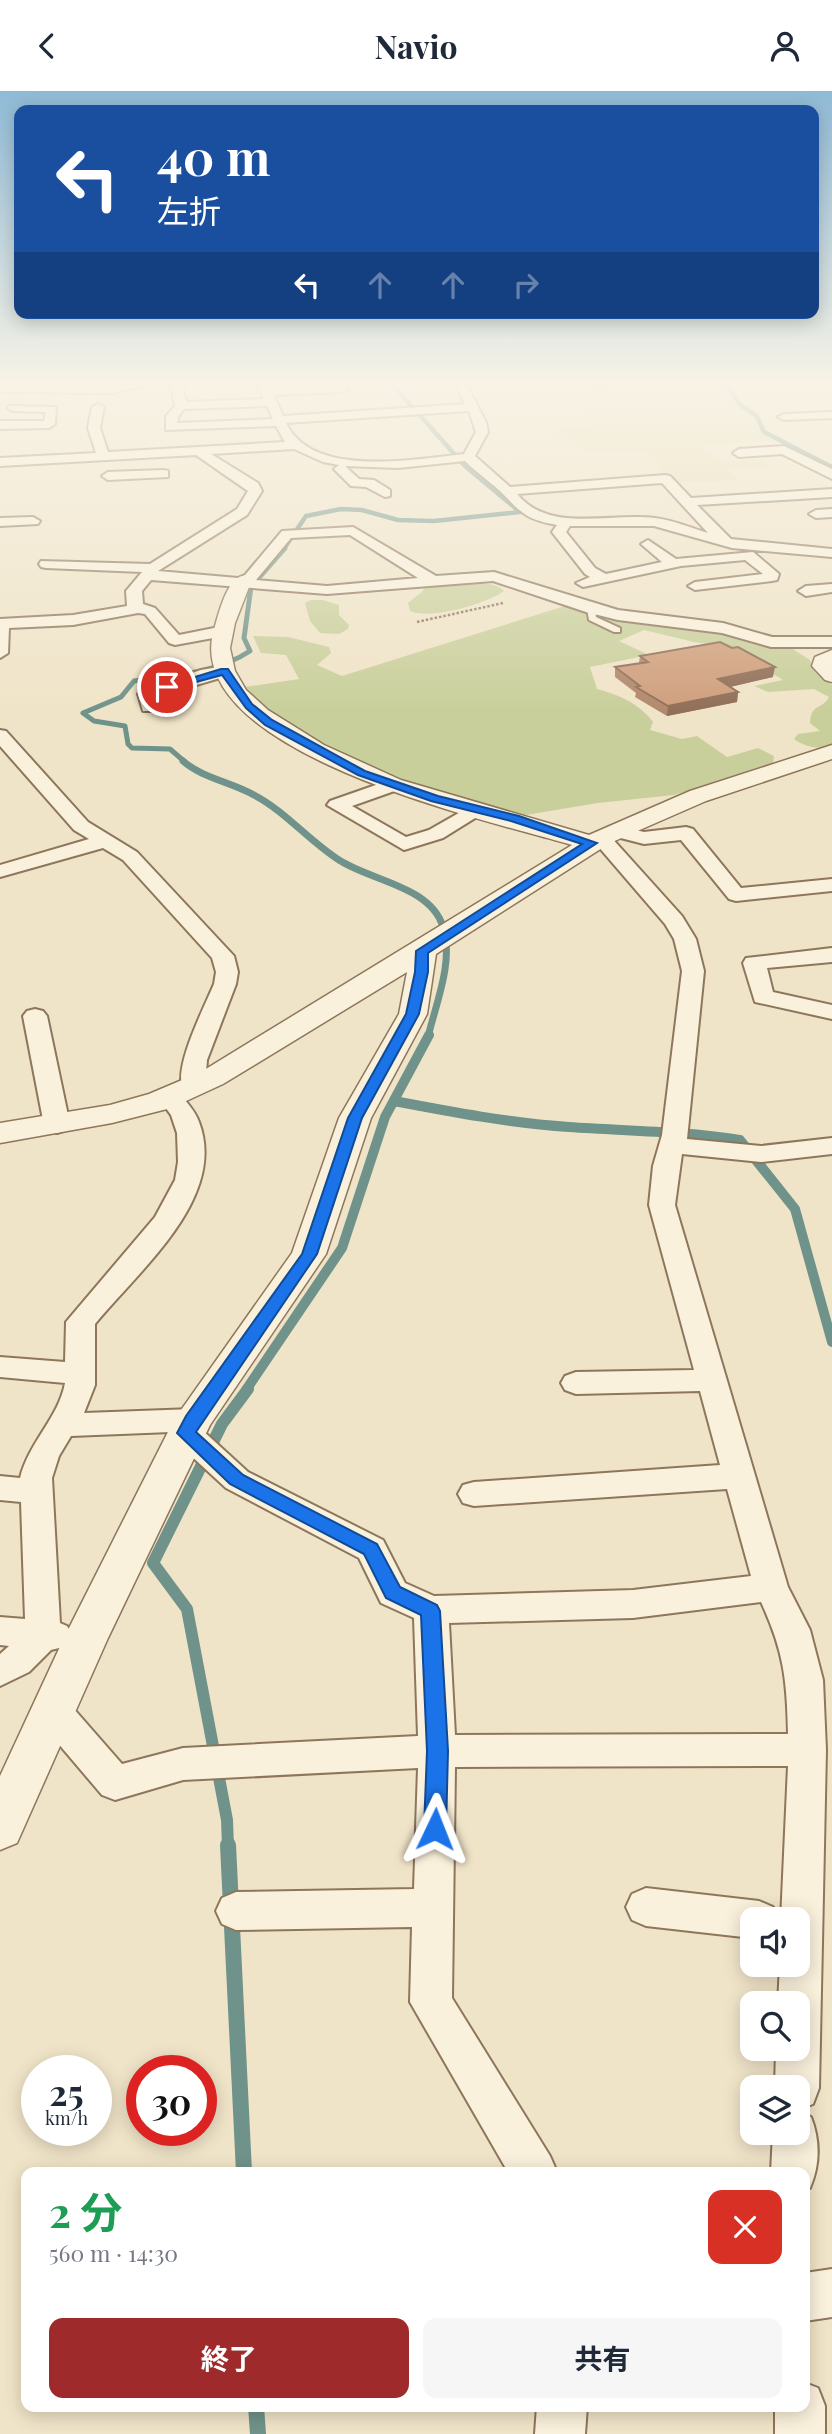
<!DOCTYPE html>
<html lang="ja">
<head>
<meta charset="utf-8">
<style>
	body { margin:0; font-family:"Playfair Display","Noto Sans JP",serif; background:#f6f6f7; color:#1f2937; height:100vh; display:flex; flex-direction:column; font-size:26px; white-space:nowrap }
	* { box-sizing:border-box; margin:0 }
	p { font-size:23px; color:#747a83 }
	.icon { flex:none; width:38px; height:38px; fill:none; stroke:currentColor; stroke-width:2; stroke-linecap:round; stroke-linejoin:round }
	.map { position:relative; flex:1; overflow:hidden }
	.panel { position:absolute; left:21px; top:2076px; width:789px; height:245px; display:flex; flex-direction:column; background:#fff; border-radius:14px; box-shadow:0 4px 18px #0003 }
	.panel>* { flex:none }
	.banner { position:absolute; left:14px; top:14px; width:805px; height:214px; border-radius:14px; box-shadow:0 4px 18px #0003; background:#1a4fa0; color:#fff; overflow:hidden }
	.fabs { position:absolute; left:740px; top:1816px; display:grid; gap:14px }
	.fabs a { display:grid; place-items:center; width:70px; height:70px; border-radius:14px; background:#fff; box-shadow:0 4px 18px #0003; font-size:35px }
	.speed { position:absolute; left:21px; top:1964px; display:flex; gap:14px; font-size:35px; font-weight:700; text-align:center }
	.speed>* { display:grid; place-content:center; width:91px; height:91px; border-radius:50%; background:#fff; box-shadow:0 4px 18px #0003; line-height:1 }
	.speed small { font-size:18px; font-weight:400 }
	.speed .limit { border:10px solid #d22; background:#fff; color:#111 }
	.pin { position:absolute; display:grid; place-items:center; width:60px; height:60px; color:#fff; margin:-30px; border:4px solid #fff; border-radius:50%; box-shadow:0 2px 7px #0007 }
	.me { position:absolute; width:77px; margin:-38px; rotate:2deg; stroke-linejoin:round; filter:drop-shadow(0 0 5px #0008) }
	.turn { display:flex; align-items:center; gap:24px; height:147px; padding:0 28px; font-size:32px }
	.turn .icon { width:91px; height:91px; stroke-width:2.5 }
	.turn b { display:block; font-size:49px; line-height:60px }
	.lanes { display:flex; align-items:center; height:66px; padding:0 28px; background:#0003; justify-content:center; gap:35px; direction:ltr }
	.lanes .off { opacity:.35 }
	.round { display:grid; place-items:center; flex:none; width:74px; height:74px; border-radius:14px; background:#f6f6f7 }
	.headline { display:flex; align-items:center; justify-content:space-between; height:119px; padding:0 28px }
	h1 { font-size:42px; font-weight:700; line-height:52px; color:#1e9e55 }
	.primary-button { display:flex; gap:14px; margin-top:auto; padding:14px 28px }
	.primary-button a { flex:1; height:80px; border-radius:14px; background:#9e2a2b; color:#fff; font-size:28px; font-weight:700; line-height:80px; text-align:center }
	.primary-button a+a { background:#f6f6f7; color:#1f2937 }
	header { display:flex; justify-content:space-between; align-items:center; height:91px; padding:0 28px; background:#fff; font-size:32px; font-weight:700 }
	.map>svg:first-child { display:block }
	.farmland { fill:#e6deb5 }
	.green { fill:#c9cf9b }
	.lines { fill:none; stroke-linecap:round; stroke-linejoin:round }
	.stream-far5 { stroke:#6f938a; stroke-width:4.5 }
	.stream-far4 { stroke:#6f938a; stroke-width:5 }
	.stream-far3 { stroke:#6f938a; stroke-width:7 }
	.stream-far2 { stroke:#6f938a; stroke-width:10 }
	.stream-far1 { stroke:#6f938a; stroke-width:12 }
	.stream { stroke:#6f938a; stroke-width:16 }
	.service-casing { stroke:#8d765c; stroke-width:4 }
	.minor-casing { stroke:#8d765c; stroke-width:4 }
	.tertiary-casing { stroke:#8d765c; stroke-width:3 }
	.path { stroke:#8d765c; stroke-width:2.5; stroke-dasharray:2.5 2; stroke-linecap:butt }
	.service { fill:#faf1dc; fill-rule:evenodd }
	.minor { fill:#faf1dc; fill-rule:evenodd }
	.tertiary { fill:#faf1dc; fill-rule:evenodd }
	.wall { fill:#b2896c }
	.shaded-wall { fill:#916f58 }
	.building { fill:#cf9f7d; stroke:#916f58; stroke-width:2 }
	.route { fill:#1a73e8; stroke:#114b97; stroke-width:2 }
</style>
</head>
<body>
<header><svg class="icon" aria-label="back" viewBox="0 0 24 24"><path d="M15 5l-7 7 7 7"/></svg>Navio<svg class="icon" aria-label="person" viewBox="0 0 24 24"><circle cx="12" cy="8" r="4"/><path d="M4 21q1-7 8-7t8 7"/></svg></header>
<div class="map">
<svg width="832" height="2343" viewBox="0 0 832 2343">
	<rect width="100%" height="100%" fill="#f0e4c8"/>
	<path class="farmland" d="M 669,293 L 719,293 L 725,296 L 736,314 L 755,325 L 761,341 L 773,349 L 698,356 L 721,370 L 761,368 L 772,376 L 727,379 L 739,389 L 674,392 L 665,385 L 657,369 L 643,360 L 579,359 L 573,348 L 560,347 L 554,337 L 598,335 L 584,318 L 565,303 L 672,298 Z"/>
	<path class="green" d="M 464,492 C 477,493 495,490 504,500 C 486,513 430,529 410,520 L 408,512 L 423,500 L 425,494 Z
		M 311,509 L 323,509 L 339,514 L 339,524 L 349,534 L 348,538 L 339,543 L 320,542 L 310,530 L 305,512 Z
		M 568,514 L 788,555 L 810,569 L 816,581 L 832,594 L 832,655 C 819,659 805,656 794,648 L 798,643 L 820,640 L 810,632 C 811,612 822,619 829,606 L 814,598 L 768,601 L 754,595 L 783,589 L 729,556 L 694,551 L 644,539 L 619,550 L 649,564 L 590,576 L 597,598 C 619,604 639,612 653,631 L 650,639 L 682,648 L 697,645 L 727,666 L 758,657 L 774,665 L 773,674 L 674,704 L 598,712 L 520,725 L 399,691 L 306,646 L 257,612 L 245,596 L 299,588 L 286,564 L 261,562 L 253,545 L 288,546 L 329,556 L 331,562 L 317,574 L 342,585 Z"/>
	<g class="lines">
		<path class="stream-far5" d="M 722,293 L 728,296 L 740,314 L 757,325 L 764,341 L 832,376
			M 283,459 L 306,425 L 341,418 L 362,419 L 398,429 L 434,430 L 520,421 L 465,375 L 392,293"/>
		<path class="stream-far4" d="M 185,671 L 170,658 L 132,657 L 128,653 L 125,635 L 94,630 L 83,622 L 121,606 L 134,590 C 174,584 215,583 250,560 L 244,547 L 251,496 L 285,457"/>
		<path class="stream-far3" d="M 183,670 C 202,687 231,691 254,704 C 285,720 309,750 339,769 C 371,790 431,795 443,836 C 454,870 436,912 428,946"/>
		<path class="stream-far2" d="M 394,1010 C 452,1021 510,1032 569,1036 C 627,1040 683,1040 740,1049 L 795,1118 L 832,1251
			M 246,1299 L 342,1157 L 385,1026 L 429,944"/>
		<path class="stream-far1" d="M 228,1756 L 227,1729 L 187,1518 L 153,1472 L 222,1333 L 248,1298"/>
		<path class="stream" d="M 228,1754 L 244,2081
			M 256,2315 L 258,2343"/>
		<defs>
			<path id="service" d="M 591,516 L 595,518 L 596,526 L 620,537 L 620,541 L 614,541 L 589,529 L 587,518 Z"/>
			<path id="minor" d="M 131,293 L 150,293 L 114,302 L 0,301 L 0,295 L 94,296 Z
				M 171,293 L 182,293 L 186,311 L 264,308 L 258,293 L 268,293 L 271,297 L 346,293 L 348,298 L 342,301 L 274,304 L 283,325 L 465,313 L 455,293 L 466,293 L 486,331 L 488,341 L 475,365 L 510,396 L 665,384 L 670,385 L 691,407 L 832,398 L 832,406 L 697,414 L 731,448 L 832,458 L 832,466 L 732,457 L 654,435 L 570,435 L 566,441 L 595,477 L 606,483 L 662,471 L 641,453 L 648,449 L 676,468 L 753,461 L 779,483 L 777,489 L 772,490 L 695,499 L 688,495 L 695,491 L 763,483 L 745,469 L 681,475 L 583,496 L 576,492 L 590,486 L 585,483 L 552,441 L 557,434 C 529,429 523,424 504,404 C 492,392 477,382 465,370 L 398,377 L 345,375 L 359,388 L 374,389 L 390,399 L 390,405 L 385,406 L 366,396 L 351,395 L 334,378 L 339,374 L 323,371 L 294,358 L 211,363 L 258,392 L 262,400 L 247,424 L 158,480 L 238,487 L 245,484 L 282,440 L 353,436 L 436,485 L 494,481 L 618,519 L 723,532 L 772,546 L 832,546 L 832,556 L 771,556 L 722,542 L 618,529 L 586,521 L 493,490 L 327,503 L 151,489 L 142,500 L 143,513 L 155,517 L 179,544 L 224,535 L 232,540 L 224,545 L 175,554 L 169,552 L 145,523 L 138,522 L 73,534 L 9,537 L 8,562 L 0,567 L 0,528 L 73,524 L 127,515 L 126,500 L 142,481 L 46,477 L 41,476 L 39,473 L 41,470 L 150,473 L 237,418 L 248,400 L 196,364 L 0,375 L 0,367 L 96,362 L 88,337 L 92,316 L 98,313 L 104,316 L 100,337 L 108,361 L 285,351 L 276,335 L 166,339 L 166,325 L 175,315 ZM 267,315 L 273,328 L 177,332 L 178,326 L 184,318 ZM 469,320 L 476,341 L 464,363 C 415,368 312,388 286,332 ZM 662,392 L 708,442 C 691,437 673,429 655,427 C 610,421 550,443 517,403 ZM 350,444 L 418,487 L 327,495 L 256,489 L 291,447 Z
				M 585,293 L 607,293 L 601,296 Z
				M 9,315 L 56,316 L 55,333 L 49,337 L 0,338 L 0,330 L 44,330 L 46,321 L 13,320 L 7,317 Z
				M 832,321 L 832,327 L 784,329 L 778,326 L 784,323 Z
				M 784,355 L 832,378 L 832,388 L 782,363 L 739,366 L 733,362 L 739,358 Z
				M 163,379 L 168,380 L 168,386 L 108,389 L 102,385 L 108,381 Z
				M 832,418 L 832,426 L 816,427 L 809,423 L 816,419 Z
				M 33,426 L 40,430 L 38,433 L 0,435 L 0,427 Z
				M 832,493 L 832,501 L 806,505 L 798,500 L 806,495 Z
				M 224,575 L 232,580 L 230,584 L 156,606 L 158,616 L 155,620 L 143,620 L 138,603 L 141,599 L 201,579 Z
				M 0,639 L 6,640 L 88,731 L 137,761 L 234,865 L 238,881 L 236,893 L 207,969 L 205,995 L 202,1000 L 193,1002 L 184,1000 C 171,980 205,915 214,893 L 216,881 L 212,867 L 123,769 L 103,757 L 0,786 L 0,774 L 89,748 L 74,739 L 0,655 Z
				M 393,688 L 400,690 L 402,694 L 400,698 L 352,715 L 406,746 L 429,739 L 471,715 L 485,715 L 488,719 L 443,747 L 404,759 L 327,714 L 330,710 Z
				M 616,734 L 644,741 L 686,736 L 693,738 L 741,797 L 832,788 L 832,800 L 736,810 L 729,808 L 681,749 L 644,753 L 609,744 L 682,825 L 696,848 L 704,880 L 687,1048 L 761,1055 L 832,1047 L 832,1063 L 761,1071 L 682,1063 L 675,1114 L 788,1496 L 810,1539 L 823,1589 L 826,1659 L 819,1997 L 813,2013 L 798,2019 L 798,1997 L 775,1997 L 776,1958 L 798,1958 L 798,1913 L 778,1913 L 780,1874 L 798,1874 L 798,1829 L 781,1829 L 788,1675 L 455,1676 L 452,1907 L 550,2065 L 557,2081 L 508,2081 L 410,1911 L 412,1836 L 236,1839 L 222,1833 L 216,1820 L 222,1807 L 236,1801 L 414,1798 L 418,1677 L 183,1689 L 115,1709 L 102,1704 L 40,1631 L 35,1620 L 40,1609 L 53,1605 L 66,1609 L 122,1673 L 183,1657 L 418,1645 L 414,1527 L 381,1512 L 359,1467 L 226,1397 L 175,1350 L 171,1341 L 71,1345 L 59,1365 L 52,1387 L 60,1532 L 67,1535 L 73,1545 L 67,1555 L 51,1559 L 29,1581 L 0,1595 L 0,1563 L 9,1555 L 0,1554 L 0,1526 L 25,1528 L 21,1411 L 0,1409 L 0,1385 L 20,1387 C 29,1351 59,1326 65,1292 L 0,1286 L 0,1266 L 65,1271 L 66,1231 L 155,1126 L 175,1089 L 178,1071 L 177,1042 L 171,1024 L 157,1005 L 160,1000 L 169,998 L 178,1000 C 185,1010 195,1019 199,1031 C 228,1107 138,1180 95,1233 L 95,1294 L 84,1322 L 193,1318 L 204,1321 L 209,1329 L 201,1338 L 248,1381 L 383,1449 L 405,1492 L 434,1505 L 633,1499 L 751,1485 L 727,1398 L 474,1415 L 463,1412 L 458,1403 L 463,1394 L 474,1391 L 720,1374 L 700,1300 L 576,1303 L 565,1299 L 561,1292 L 565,1285 L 576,1281 L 694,1279 L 649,1114 L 653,1075 L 662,1044 L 682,880 L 674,848 L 665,833 L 591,747 L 594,743 L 608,743 L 606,740 L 609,736 ZM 761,1511 C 784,1560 787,1590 788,1643 L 455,1644 L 449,1532 L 633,1527 Z
				M 832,857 L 832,871 L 767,877 L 773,901 L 832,914 L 832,928 L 755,911 L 743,872 L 746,867 Z
				M 35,918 L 43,920 L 47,925 L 70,1034 L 66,1039 L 57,1042 L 48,1039 L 44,1034 L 23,925 L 27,920 Z
				M 646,1797 L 759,1810 L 773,1816 L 779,1829 L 752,1829 L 752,1847 L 646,1835 L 632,1829 L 626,1816 L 632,1803 Z
				M 798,2021 L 811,2026 C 820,2049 820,2074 810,2097 L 805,2099 L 805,2081 L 771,2081 L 773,2042 L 798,2042 Z
				M 832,2178 L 832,2226 L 805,2230 L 805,2182 Z
				M 805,2292 L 818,2297 L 825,2315 L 825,2343 L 775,2343 L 775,2315 L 805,2315 Z
				M 537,2315 L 587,2315 L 585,2343 L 535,2343 Z"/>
			<path id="tertiary" d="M 242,485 L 251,491 L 235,532 L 230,557 L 235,580 L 246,599 L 268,619 L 324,654 L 401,689 L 589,744 L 690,700 L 832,654 L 832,668 L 706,710 L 610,752 L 436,863 L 427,923 L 371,1027 L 326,1163 L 210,1334 L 108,1547 L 17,1752 L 0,1759 L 0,1685 L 64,1547 L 174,1329 L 292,1162 L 339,1027 L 399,923 L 407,881 L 223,993 L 171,1017 L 112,1032 L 0,1052 L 0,1032 L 110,1014 L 149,1003 L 201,981 L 572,754 C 491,730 173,660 215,535 C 219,521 227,489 242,485 Z
				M 832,559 L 832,591 L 825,589 L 812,575 L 815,566 Z"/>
		</defs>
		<use href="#service" class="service-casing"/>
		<use href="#minor" class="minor-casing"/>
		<use href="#tertiary" class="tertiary-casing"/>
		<path class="path" d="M 417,531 L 503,512"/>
		<use href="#service" class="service"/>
		<use href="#minor" class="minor"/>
		<use href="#tertiary" class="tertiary"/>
	</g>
	<path class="wall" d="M 640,565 L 773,586 L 730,596 L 738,601 L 737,611 L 667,625 L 635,606 L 636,602 L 615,586 L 615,576 L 639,572 Z"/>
	<path class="shaded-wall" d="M 775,576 L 773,586 L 717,599 L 718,588 Z
		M 738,601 L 737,611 L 667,625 L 668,615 Z"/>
	<path class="building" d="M 720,551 L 732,557 L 738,556 L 775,576 L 718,588 L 738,601 L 668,615 L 636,596 L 640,595 L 615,576 L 648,571 L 640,565 Z"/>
	<linearGradient id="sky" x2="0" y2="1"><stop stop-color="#8fbad6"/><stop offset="0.47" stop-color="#f8f3e6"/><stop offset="1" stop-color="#f8f3e6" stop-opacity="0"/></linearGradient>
	<rect width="832" height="621" fill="url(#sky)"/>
	<path class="route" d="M 221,578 L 228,578 L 252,613 L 272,629 L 365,680 L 438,705 L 519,725 L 597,752 L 428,862 L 428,881 L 419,923 L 362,1027 L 317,1163 L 196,1341 L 243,1384 L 377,1453 L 400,1496 L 437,1514 L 440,1520 L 448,1660 L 446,1738 L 443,1745 L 435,1748 L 428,1745 L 424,1738 L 427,1660 L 421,1524 L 386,1507 L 364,1463 L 230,1393 L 177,1342 L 186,1325 L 302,1163 L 348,1027 L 406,923 L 415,881 L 416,860 L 582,753 L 511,730 L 431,710 L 358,684 L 265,634 L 246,617 L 222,584 L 167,599 L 162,596 Z"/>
</svg>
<div class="fabs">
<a><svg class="icon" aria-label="sound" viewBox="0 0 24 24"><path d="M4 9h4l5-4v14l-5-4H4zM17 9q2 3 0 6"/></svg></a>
<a><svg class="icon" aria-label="search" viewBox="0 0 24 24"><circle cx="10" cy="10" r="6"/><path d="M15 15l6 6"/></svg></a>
<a><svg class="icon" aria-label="layers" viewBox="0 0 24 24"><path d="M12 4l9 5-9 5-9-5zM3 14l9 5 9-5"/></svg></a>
</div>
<div class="speed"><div>25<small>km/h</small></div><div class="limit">30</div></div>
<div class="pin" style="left:167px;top:596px;background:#d93025"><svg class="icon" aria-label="arrive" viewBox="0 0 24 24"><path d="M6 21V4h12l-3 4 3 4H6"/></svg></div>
<svg class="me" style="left:435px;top:1738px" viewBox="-20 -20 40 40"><path d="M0-17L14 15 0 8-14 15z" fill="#1a73e8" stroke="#fff" stroke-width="4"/></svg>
<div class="banner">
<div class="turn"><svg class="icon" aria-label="left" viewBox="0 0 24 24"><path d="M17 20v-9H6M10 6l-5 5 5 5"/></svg><div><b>40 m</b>左折</div></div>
<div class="lanes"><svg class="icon" aria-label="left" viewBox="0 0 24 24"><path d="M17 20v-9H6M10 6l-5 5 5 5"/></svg><svg class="icon off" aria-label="ahead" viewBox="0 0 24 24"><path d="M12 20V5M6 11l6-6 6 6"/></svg><svg class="icon off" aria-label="ahead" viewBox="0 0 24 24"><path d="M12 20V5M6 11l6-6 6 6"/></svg><svg class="icon off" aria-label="right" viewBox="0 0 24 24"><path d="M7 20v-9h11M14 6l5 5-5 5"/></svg></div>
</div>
<section class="panel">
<div class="headline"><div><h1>2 分</h1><p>560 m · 14:30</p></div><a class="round" style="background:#d93025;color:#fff"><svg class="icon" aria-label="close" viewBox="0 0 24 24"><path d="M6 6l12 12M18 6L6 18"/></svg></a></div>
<div class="primary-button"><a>終了</a><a>共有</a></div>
</section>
</div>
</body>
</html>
